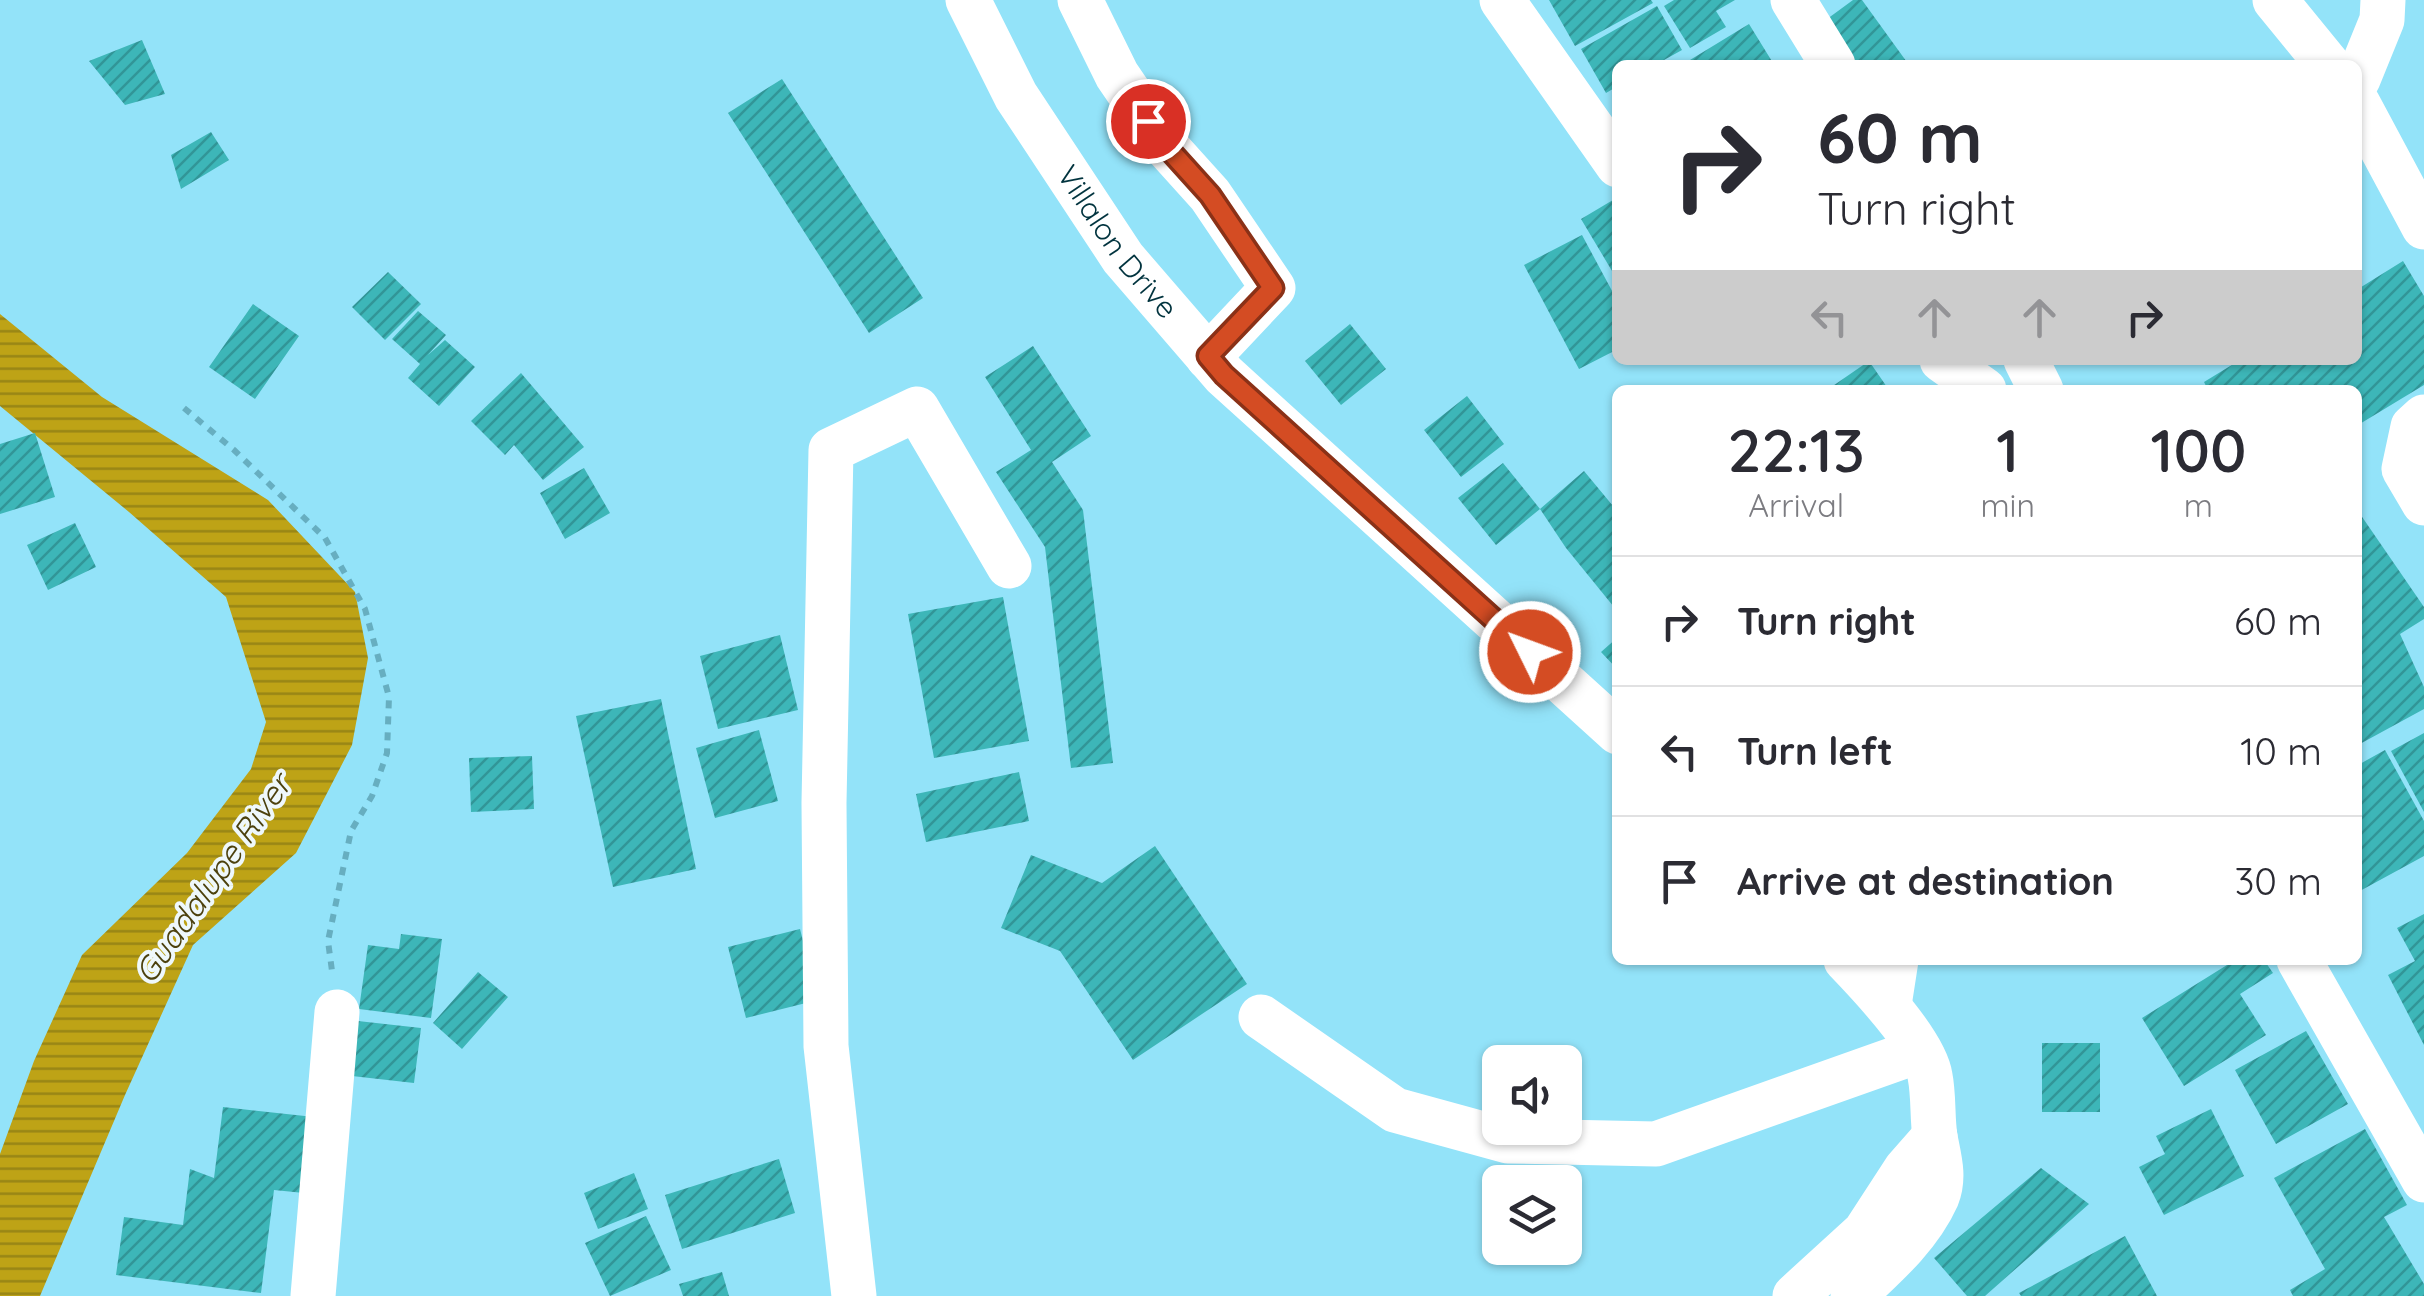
<!DOCTYPE html>
<html lang="en">
<head>
<meta charset="utf-8">
<style>
	body { margin:0; font-family:Quicksand,sans-serif; background:#f2f2f3; color:#2b2b33; height:100vh; display:flex; flex-direction:column; font-size:38px; white-space:nowrap }
	* { box-sizing:border-box; margin:0 }
	p { font-size:32px; color:#7c7c81 }
	.icon { flex:none; width:55px; height:55px; fill:none; stroke:currentColor; stroke-width:2; stroke-linecap:round; stroke-linejoin:round }
	.map { position:relative; flex:1; overflow:hidden }
	.side { position:absolute; left:1612px; top:385px; width:750px; height:580px; display:flex; flex-direction:column; background:#fff; border-radius:15px; box-shadow:0 2px 8px #0004 }
	.side>* { flex:none }
	.hud { position:absolute; left:1612px; top:60px; width:750px; height:305px; border-radius:15px; box-shadow:0 2px 8px #0004; background:#fff; color:#2b2b33; overflow:hidden }
	.buttons { position:absolute; left:1482px; top:1045px; display:grid; gap:20px }
	.buttons a { display:grid; place-items:center; width:100px; height:100px; border-radius:15px; background:#fff; box-shadow:0 2px 8px #0004; font-size:50px }
	.pin { position:absolute; display:grid; place-items:center; width:85px; height:85px; color:#fff; margin:-42px; border:5px solid #fff; border-radius:50%; box-shadow:0 2px 10px #0007 }
	.me { position:absolute; width:110px; margin:-55px; rotate:312deg; stroke-linejoin:round; filter:drop-shadow(0 0 8px #0008) }
	.turn { display:flex; align-items:center; gap:35px; height:210px; padding:0 40px; font-size:45px }
	.turn .icon { width:130px; height:130px; stroke-width:2.5 }
	.turn b { display:block; font-size:70px; line-height:85px }
	.lanes { display:flex; align-items:center; height:95px; padding:0 40px; background:#0003; justify-content:center; gap:50px; direction:ltr }
	.lanes .off { opacity:.35 }
	.eta { display:flex; justify-content:space-evenly; align-items:center; height:170px; text-align:center }
	.eta b { font-size:60px; font-weight:600; line-height:70px }
	ul { padding:0; list-style:none }
	li { display:flex; align-items:center; gap:30px; height:130px; padding:0 40px; border-top:2px solid #e1e1e2 }
	li div { flex:1 }
	li b { display:block; font-size:38px }
	li em { font-style:normal }
	.map>svg:first-child { display:block }
	.water { fill:url(#water-rules) }
	.building { fill:url(#building-hatch) }
	.lines { fill:none; stroke-linecap:round; stroke-linejoin:round }
	.path { stroke:#67aec0; stroke-width:6; stroke-dasharray:8 8; stroke-linecap:butt }
	.minor { stroke:#fff; stroke-width:45 }
	.route-casing { stroke:#8a3117; stroke-width:25 }
	.route { stroke:#d44c23; stroke-width:18 }
	.labels { text-anchor:middle; stroke-width:8; stroke-linejoin:round; paint-order:stroke }
	.street-label { font-size:30px; fill:#01333e; stroke:#eff8fb }
	.water-label { font-size:32px; font-style:italic; fill:#4c410d; stroke:#eff8fb }
</style>
</head>
<body>
<div class="map">
<svg width="2424" height="1296" viewBox="0 0 2424 1296">
	<defs>
		<pattern id="water-rules" width="6" height="5" patternUnits="userSpaceOnUse" patternTransform="scale(2.5)"><rect width="6" height="5" fill="#bea316"/><path d="M0 2.5h6" fill="none" stroke="#988515"/></pattern>
		<pattern id="building-hatch" width="6" height="6" patternUnits="userSpaceOnUse" patternTransform="scale(2.5)"><rect width="6" height="6" fill="#3db6b8"/><path d="M-1 1l2-2M0 6l6-6M5 7l2-2" fill="none" stroke="#319597"/></pattern>
	</defs>
	<rect width="100%" height="100%" fill="#93e3f9"/>
	<path class="water" d="M 0,314 L 102,397 L 268,500 L 355,592 L 368,658 L 352,745 L 296,853 L 193,945 L 125,1095 L 40,1296 L 0,1296 L 0,1154 L 34,1061 L 82,955 L 187,853 L 251,769 L 266,722 L 226,597 L 129,512 L 0,406 Z"/>
	<path class="building" d="M 1549,0 L 1651,0 L 1653,3 L 1575,46 Z
		M 1674,0 L 1735,0 L 1716,11 L 1726,27 L 1690,48 L 1664,6 Z
		M 1853,0 L 1862,0 L 1909,65 L 1855,65 L 1823,22 Z
		M 1657,6 L 1682,50 L 1655,65 L 1618,65 L 1618,86 L 1606,93 L 1581,49 Z
		M 1749,24 L 1773,63 L 1692,65 L 1690,60 Z
		M 142,40 L 165,94 L 125,105 L 89,61 Z
		M 782,79 L 923,298 L 869,333 L 728,113 Z
		M 211,132 L 229,160 L 181,189 L 171,155 Z
		M 1618,197 L 1618,281 L 1581,219 Z
		M 1582,235 L 1618,302 L 1618,349 L 1579,369 L 1524,265 Z
		M 2403,261 L 2424,296 L 2424,385 L 2358,425 L 2358,390 L 2208,390 L 2204,382 L 2240,360 L 2358,360 L 2358,289 Z
		M 388,272 L 421,304 L 385,340 L 352,307 Z
		M 253,304 L 299,336 L 255,399 L 209,367 Z
		M 418,311 L 446,335 L 428,355 L 445,340 L 475,367 L 439,406 L 408,378 L 420,364 L 392,339 Z
		M 1350,324 L 1386,369 L 1341,405 L 1305,361 Z
		M 1033,346 L 1091,436 L 1052,462 L 1083,510 L 1113,763 L 1071,768 L 1045,547 L 996,472 L 1031,450 L 985,377 Z
		M 1869,361 L 1889,390 L 1827,390 Z
		M 521,373 L 584,447 L 543,480 L 514,445 L 505,455 L 471,421 Z
		M 1467,396 L 1504,444 L 1461,477 L 1424,430 Z
		M 35,433 L 55,497 L 0,514 L 0,444 Z
		M 1503,463 L 1540,509 L 1584,471 L 1618,512 L 1618,612 L 1566,548 L 1540,509 L 1496,545 L 1458,498 Z
		M 584,468 L 610,513 L 565,539 L 540,493 Z
		M 2358,511 L 2424,607 L 2424,619 L 2400,634 L 2424,687 L 2424,709 L 2358,745 Z
		M 75,523 L 96,567 L 48,590 L 27,545 Z
		M 1003,597 L 1029,741 L 934,758 L 908,614 Z
		M 780,635 L 798,710 L 718,729 L 700,656 Z
		M 1618,637 L 1618,670 L 1601,652 Z
		M 661,699 L 696,869 L 613,887 L 576,716 Z
		M 759,730 L 778,801 L 715,818 L 696,748 Z
		M 2424,733 L 2424,812 L 2391,751 Z
		M 2385,750 L 2424,821 L 2424,856 L 2358,892 L 2358,765 Z
		M 532,756 L 534,809 L 471,812 L 469,758 Z
		M 1019,772 L 1029,821 L 926,842 L 916,794 Z
		M 1155,846 L 1247,984 L 1133,1060 L 1060,951 L 1001,928 L 1031,855 L 1102,883 Z
		M 2424,914 L 2424,1045 L 2388,975 L 2415,961 L 2397,928 Z
		M 800,929 L 818,1000 L 746,1018 L 728,947 Z
		M 401,934 L 442,939 L 431,1018 L 359,1009 L 368,945 L 399,949 Z
		M 2235,960 L 2264,960 L 2273,973 L 2240,994 L 2266,1035 L 2184,1086 L 2142,1018 Z
		M 478,972 L 508,997 L 462,1049 L 433,1023 Z
		M 358,1021 L 421,1028 L 414,1083 L 352,1076 Z
		M 2306,1031 L 2348,1104 L 2276,1144 L 2235,1070 Z
		M 2042,1043 L 2100,1043 L 2100,1112 L 2042,1112 Z
		M 223,1107 L 314,1117 L 304,1193 L 274,1190 L 261,1293 L 116,1275 L 124,1217 L 183,1225 L 190,1169 L 214,1178 Z
		M 2211,1109 L 2244,1176 L 2164,1215 L 2139,1167 L 2165,1154 L 2156,1136 Z
		M 2365,1129 L 2407,1205 L 2384,1217 L 2424,1284 L 2424,1296 L 2293,1296 L 2290,1290 L 2325,1269 L 2274,1178 Z
		M 779,1159 L 795,1213 L 682,1249 L 665,1195 Z
		M 2041,1168 L 2089,1204 L 1985,1296 L 1967,1296 L 1934,1258 Z
		M 634,1173 L 648,1209 L 598,1229 L 584,1193 Z
		M 646,1216 L 671,1270 L 610,1296 L 585,1243 Z
		M 2125,1236 L 2157,1296 L 2021,1296 L 2019,1293 Z
		M 722,1272 L 729,1296 L 683,1296 L 679,1284 Z"/>
	<g class="lines">
		<path class="path" d="M 184,408 L 234,450 L 325,538 L 365,609 L 389,697 L 387,753 L 372,796 L 351,831 L 328,941 L 332,971"/>
		<g class="minor">
			<path id="s1" d="M 968,0 L 1016,96 L 1123,258 L 1224,375 L 1618,732"/>
			<path d="M 1080,0 L 1117,75 L 1164,144 L 1210,195 L 1273,288 L 1208,357"/>
			<path d="M 1502,0 L 1618,165"/>
			<path d="M 1793,0 L 1833,65"/>
			<path d="M 2275,0 L 2328,65"/>
			<path d="M 2358,79 L 2382,20 L 2383,0"/>
			<path d="M 2358,104 L 2424,227"/>
			<path d="M 1942,360 L 1984,390"/>
			<path d="M 2026,360 L 2041,390"/>
			<path d="M 2424,417 L 2413,427 L 2404,469 L 2424,503"/>
			<path d="M 1846,960 C 1870,985 1925,1043 1930,1076 C 1934,1096 1932,1117 1935,1137 C 1939,1158 1945,1177 1937,1197 C 1919,1237 1884,1267 1853,1296"/>
			<path d="M 2299,960 L 2424,1180"/>
			<path d="M 1889,1005 L 1896,960"/>
			<path d="M 1261,1017 L 1395,1110 L 1508,1141 L 1656,1144 L 1918,1051"/>
			<path d="M 313,1296 L 337,1012"/>
			<path d="M 854,1296 L 826,1046 L 824,803 L 831,450 L 917,409 L 1009,566"/>
			<path d="M 1795,1296 L 1865,1232 L 1906,1169 L 1935,1136"/>
		</g>
	</g>
	<g class="lines">
		<defs>
			<path id="route" d="M 1148,121 L 1164,144 L 1210,195 L 1273,288 L 1208,356 L 1224,375 L 1530,652"/>
		</defs>
		<use href="#route" class="route-casing"/>
		<use href="#route" class="route"/>
	</g>
	<g class="labels">
		<g class="street-label">
			<text dy="10" stroke="none"><textPath href="#s1" startOffset="285">Villalon Drive</textPath></text>
		</g>
		<g class="water-label">
			<text transform="translate(213 879) rotate(-55)" y="11">Guadalupe River</text>
		</g>
	</g>
</svg>
<div class="buttons">
<a><svg class="icon" aria-label="sound" viewBox="0 0 24 24"><path d="M4 9h4l5-4v14l-5-4H4zM17 9q2 3 0 6"/></svg></a>
<a><svg class="icon" aria-label="layers" viewBox="0 0 24 24"><path d="M12 4l9 5-9 5-9-5zM3 14l9 5 9-5"/></svg></a>
</div>
<div class="pin" style="left:1148px;top:121px;background:#d93025"><svg class="icon" aria-label="arrive" viewBox="0 0 24 24"><path d="M6 21V4h12l-3 4 3 4H6"/></svg></div>
<svg class="me" style="left:1530px;top:652px" viewBox="-20 -20 40 40"><circle r="17" fill="#d44c23" stroke="#fff" stroke-width="3"/><path d="M0-11L8 9 0 5-8 9z" fill="#fff"/></svg>
<div class="hud">
<div class="turn"><svg class="icon" aria-label="right" viewBox="0 0 24 24"><path d="M7 20v-9h11M14 6l5 5-5 5"/></svg><div><b>60 m</b>Turn right</div></div>
<div class="lanes"><svg class="icon off" aria-label="left" viewBox="0 0 24 24"><path d="M17 20v-9H6M10 6l-5 5 5 5"/></svg><svg class="icon off" aria-label="ahead" viewBox="0 0 24 24"><path d="M12 20V5M6 11l6-6 6 6"/></svg><svg class="icon off" aria-label="ahead" viewBox="0 0 24 24"><path d="M12 20V5M6 11l6-6 6 6"/></svg><svg class="icon" aria-label="right" viewBox="0 0 24 24"><path d="M7 20v-9h11M14 6l5 5-5 5"/></svg></div>
</div>
<section class="side">
<div class="eta">
<div><b>22:13</b><p>Arrival</p></div>
<div><b>1</b><p>min</p></div>
<div><b>100</b><p>m</p></div>
</div>
<ul>
<li><svg class="icon" aria-label="right" viewBox="0 0 24 24"><path d="M7 20v-9h11M14 6l5 5-5 5"/></svg><div><b>Turn right</b></div><em>60 m</em></li>
<li><svg class="icon" aria-label="left" viewBox="0 0 24 24"><path d="M17 20v-9H6M10 6l-5 5 5 5"/></svg><div><b>Turn left</b></div><em>10 m</em></li>
<li><svg class="icon" aria-label="arrive" viewBox="0 0 24 24"><path d="M6 21V4h12l-3 4 3 4H6"/></svg><div><b>Arrive at destination</b></div><em>30 m</em></li>
</ul>
</section>
</div>
</body>
</html>
